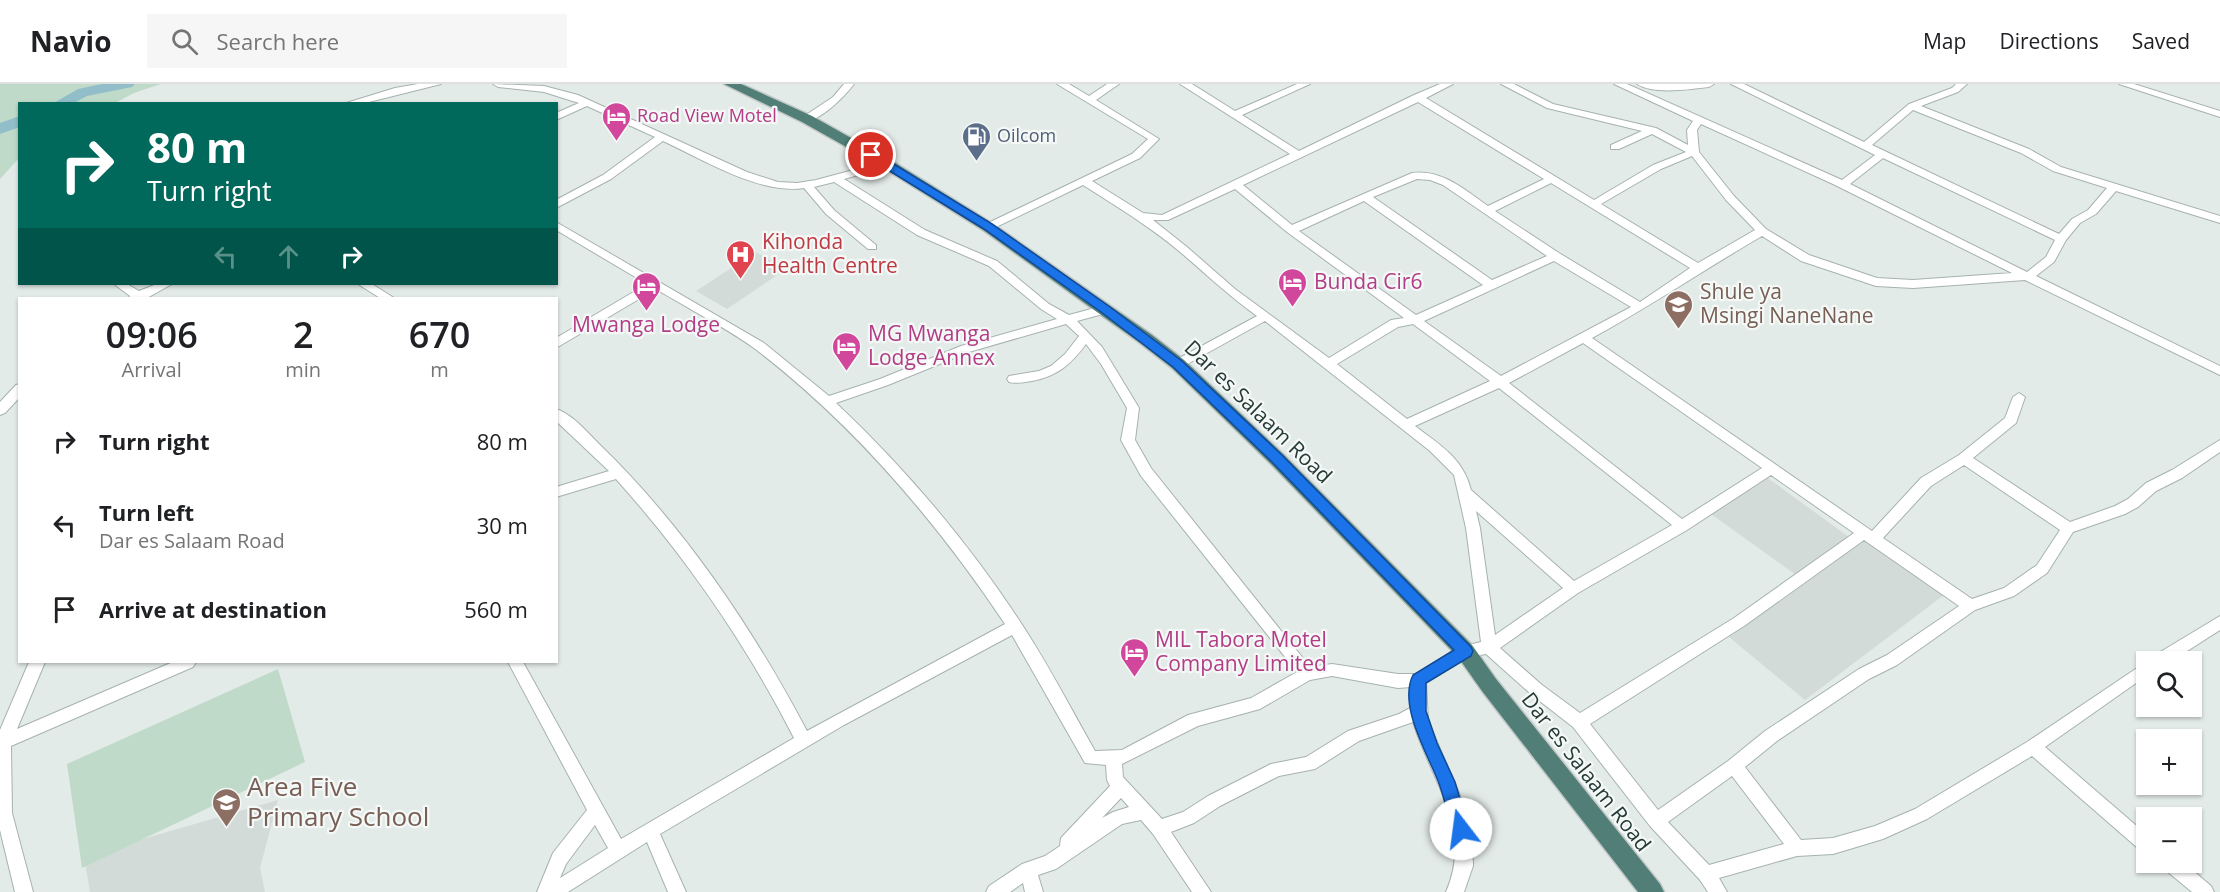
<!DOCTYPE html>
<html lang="en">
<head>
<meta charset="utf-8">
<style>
	body { margin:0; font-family:"Open Sans",sans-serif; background:#f6f6f6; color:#202124; height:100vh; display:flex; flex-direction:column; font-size:22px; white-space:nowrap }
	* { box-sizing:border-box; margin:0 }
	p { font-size:20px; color:#757577 }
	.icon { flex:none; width:33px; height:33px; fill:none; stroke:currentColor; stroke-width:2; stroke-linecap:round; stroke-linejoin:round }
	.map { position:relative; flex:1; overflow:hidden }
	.drawer { position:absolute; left:18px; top:213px; width:540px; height:366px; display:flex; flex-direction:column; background:#fff; border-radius:0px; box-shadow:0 2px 4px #0004 }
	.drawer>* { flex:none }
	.hud { position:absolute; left:18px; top:18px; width:540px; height:183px; border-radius:0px; box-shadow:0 2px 4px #0004; background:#00695c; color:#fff; overflow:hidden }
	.buttons { position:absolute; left:2136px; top:567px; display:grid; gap:12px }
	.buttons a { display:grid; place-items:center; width:66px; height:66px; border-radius:0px; background:#fff; box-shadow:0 2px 4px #0004; font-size:30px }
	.pin { position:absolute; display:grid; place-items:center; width:51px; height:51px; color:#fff; margin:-26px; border:3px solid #fff; border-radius:50%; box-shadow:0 2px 6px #0007 }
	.me { position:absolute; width:66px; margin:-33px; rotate:345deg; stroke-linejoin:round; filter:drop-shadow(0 0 4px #0008) }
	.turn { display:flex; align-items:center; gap:21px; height:126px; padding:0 30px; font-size:27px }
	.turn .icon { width:78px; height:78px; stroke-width:2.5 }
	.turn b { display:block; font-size:42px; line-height:51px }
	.lanes { display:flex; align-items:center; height:57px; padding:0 30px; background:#0003; justify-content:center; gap:30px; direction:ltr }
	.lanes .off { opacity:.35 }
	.eta { display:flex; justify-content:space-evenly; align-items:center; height:102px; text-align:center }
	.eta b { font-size:36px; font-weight:600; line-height:42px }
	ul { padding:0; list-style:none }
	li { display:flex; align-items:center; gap:18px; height:84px; padding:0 30px }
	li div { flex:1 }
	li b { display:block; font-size:22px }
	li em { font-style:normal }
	header { display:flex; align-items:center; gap:36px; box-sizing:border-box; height:84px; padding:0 30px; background:#fff; border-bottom:2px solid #e0e0e0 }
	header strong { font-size:28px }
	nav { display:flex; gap:33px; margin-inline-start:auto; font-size:21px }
	.search { width:420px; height:54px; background:#f6f6f6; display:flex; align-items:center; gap:15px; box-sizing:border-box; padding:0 21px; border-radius:0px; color:#757577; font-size:22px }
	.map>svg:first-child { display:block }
	.built { fill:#d2dbd7 }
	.green { fill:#bfdac8 }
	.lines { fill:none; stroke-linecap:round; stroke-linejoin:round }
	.river { fill:#92bec9; fill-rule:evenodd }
	.minor-casing { stroke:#a6b2af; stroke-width:2 }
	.trunk-casing { stroke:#c2c8c7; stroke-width:3 }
	.minor { fill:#fff; fill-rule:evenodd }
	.trunk { fill:#517f77; fill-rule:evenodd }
	.route { fill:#1a73e8; stroke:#114b97; stroke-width:1.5 }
	.labels { text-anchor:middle; stroke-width:4.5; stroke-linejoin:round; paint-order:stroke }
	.far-hotel-label { font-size:18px; fill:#b23c85; stroke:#f4f8f6; text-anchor:start }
	.far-service-label { font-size:18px; fill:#4e5e75; stroke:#f4f8f6; text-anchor:start }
	.health-label { font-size:21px; fill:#be3a42; stroke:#f4f8f6; text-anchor:start }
	.hotel-label { font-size:21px; fill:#b23c85; stroke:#f4f8f6; text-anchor:start }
	.education-label { font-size:21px; fill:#785e54; stroke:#f4f8f6; text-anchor:start }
	.street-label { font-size:21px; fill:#253a36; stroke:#f4f8f6 }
	.near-education-label { font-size:26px; fill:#785e54; stroke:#f4f8f6; text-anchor:start }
</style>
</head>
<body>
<header>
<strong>Navio</strong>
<div class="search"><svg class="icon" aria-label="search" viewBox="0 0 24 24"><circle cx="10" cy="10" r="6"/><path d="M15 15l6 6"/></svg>Search here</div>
<nav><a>Map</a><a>Directions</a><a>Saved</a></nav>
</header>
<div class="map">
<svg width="2220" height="808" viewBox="0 0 2220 808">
	<rect width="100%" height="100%" fill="#e3ebe8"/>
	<path class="built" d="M 756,168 L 786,185 L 727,225 L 696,207 Z
		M 1761,389 L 1853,456 L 1799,493 L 1704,425 Z
		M 1862,453 L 1944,511 L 1805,616 L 1729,553 Z
		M 278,716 L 260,784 L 265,808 L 90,808 L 84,772 Z"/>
	<path class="green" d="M 0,0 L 161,0 L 134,9 L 115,19 L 20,20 L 19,74 L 0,95 Z
		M 278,585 L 305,678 L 82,784 L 67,680 Z"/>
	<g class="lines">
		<path class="river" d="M 102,0 L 135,0 L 132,3 L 87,12 L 72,20 L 52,20 L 78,5 Z
			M 20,32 L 20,43 L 0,50 L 0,39 Z"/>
		<defs>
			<path id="minor" d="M 418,0 L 441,0 L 361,20 L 343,20 L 395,4 Z
				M 493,0 L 544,2 L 578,11 L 747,88 L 778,98 L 797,99 L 816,96 L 887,77 L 891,78 L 891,82 L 844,95 L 925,146 L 997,177 L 1049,220 L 1069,231 L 1106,221 L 1110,222 L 1112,225 L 1110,228 L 1077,237 L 1102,263 L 1139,324 L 1135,356 L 1151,384 L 1310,583 L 1332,580 L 1398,590 L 1416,590 L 1460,563 L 1481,558 L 1466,444 L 1454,391 L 1430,367 L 1265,237 L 1182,283 L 1174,283 L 1172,280 L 1174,277 L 1257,232 C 1228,211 1206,190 1179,167 C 1149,142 1116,122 1083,101 L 992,145 L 984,145 L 984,141 L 1132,70 L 1148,55 L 1057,0 L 1069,0 L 1089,12 L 1107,0 L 1119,0 L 1096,16 L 1159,55 L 1140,74 L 1092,97 L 1143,129 L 1162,131 L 1290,70 L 1180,0 L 1192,0 L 1235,27 L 1297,0 L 1310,0 L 1242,31 L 1299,67 L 1414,11 L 1440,0 L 1453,0 L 1426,14 L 1594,116 L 1653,81 L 1686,68 L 1652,50 L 1619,65 L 1611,65 L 1611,61 L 1642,47 L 1547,24 L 1501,0 L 1514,0 L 1553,20 L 1656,44 L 1688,61 L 1687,46 L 1693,37 L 1614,0 L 1627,0 L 1842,96 L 1875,71 L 1731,0 L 1744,0 L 1864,58 L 1909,20 L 1952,4 L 1956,0 L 1967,0 L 1958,8 L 1921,22 L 2029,65 L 2061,83 L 2220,132 L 2220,139 L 2116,107 L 2096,130 L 2080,139 L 2066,156 L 2054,178 L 2036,192 L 2220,282 L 2220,291 L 2025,196 L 1913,204 L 1876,202 L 1801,177 L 1762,152 C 1705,185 1651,222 1592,254 L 1872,447 L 1921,394 L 1959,371 L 2005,334 L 2013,313 L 2019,309 L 2025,313 L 2016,339 L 1973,374 L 2070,438 L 2115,422 L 2128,415 L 2146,399 L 2172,386 L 2220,356 L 2220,368 L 2182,394 L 2156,407 L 2138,423 L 2125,430 L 2073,448 L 2047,489 L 2014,512 L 1975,526 L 1897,581 L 1869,595 L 1777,657 L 1745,683 L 1801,756 L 1833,754 L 1875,742 L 1915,725 L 2027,658 L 2146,578 L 2146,592 L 2045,663 L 2146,750 L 2146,768 L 2140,766 L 2032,672 L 1927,735 L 1883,755 L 1833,770 L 1797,772 L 1719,794 L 1727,808 L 1708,808 L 1700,796 L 1650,742 L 1573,643 L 1532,611 L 1486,570 L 1468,573 L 1426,599 L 1428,637 L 1459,709 L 1472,752 L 1473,782 L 1464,808 L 1446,808 C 1474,744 1431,697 1413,638 L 1359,657 L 1315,685 L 1279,692 L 1220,722 L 1194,739 L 1171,748 L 1211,808 L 1192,808 L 1153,750 L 1141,736 L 1122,740 L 1056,785 L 1038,791 L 1043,808 L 1025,808 L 1023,799 L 1010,808 L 986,808 L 989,802 L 1022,780 L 1045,772 L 1060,762 L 1061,754 L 1110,702 L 1107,696 L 1106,681 L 1085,679 L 1012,551 L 844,641 L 660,750 L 686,808 L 668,808 L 647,758 L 568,808 L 537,808 L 553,769 L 587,726 L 508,578 L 523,578 L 621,755 L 794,654 C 746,560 686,473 616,395 L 556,413 L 556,403 L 609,387 L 556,337 L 556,325 C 572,330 587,348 598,359 C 683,441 752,543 807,647 L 1005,540 C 936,437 856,343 758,267 C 729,245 687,224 656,205 L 556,264 L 556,254 L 647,200 L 556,146 L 556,138 L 764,259 L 829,312 L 880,295 L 961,262 L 1057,235 L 1041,225 L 989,182 L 917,151 L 834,98 L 814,103 L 834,126 L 876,161 L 876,165 L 868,165 L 826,130 L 804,104 C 760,111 702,75 663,57 L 611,95 L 556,124 L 556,116 L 603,91 L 655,53 L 587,22 L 556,36 L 556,29 L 579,19 L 544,8 L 498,3 ZM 1418,18 L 1544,95 L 1488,122 C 1465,106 1442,85 1412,89 L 1292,141 L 1243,101 ZM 1913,26 L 2021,69 L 2053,87 L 2107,104 L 2088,126 L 2072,135 L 2059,150 L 1872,61 ZM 1701,40 L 1833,100 L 2012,189 L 1913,196 L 1877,194 L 1809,171 L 1766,145 L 1734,112 L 1699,68 L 1697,46 ZM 1692,72 L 1726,116 L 1755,146 L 1698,179 L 1601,120 L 1661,85 ZM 1883,74 L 2055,156 L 2046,173 L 2027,188 L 1850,100 ZM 1417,95 L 1430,96 L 1443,101 L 1547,172 L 1492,196 L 1373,113 ZM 1551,99 L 1690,184 L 1640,218 L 1559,169 L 1495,127 ZM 1235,105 L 1287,148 L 1404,234 L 1391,236 L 1329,274 L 1235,205 L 1187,163 L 1153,136 L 1168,136 ZM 1364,117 L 1483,201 L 1416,231 L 1299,147 ZM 1554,177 L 1631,223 L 1501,292 L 1424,237 ZM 1066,240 L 1079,252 L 1065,270 L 1051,282 L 1039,287 L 1009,292 L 1007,295 L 1009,298 C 1016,300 1025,298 1032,297 C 1058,292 1071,280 1086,260 L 1101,280 L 1127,324 L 1121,356 L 1141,392 L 1297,588 L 1251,614 L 1188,631 L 1122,666 L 1095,667 C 1070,623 1047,578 1019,536 C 967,457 905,384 836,319 L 888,301 L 969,268 ZM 1413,240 L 1490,297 L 1407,335 L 1337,280 L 1398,243 ZM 1583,259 L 1762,384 L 1682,435 L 1509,299 ZM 1499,304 L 1672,441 L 1574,497 L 1471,406 C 1463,374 1440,361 1415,342 ZM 1964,381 L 2060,446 L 2037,481 L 2004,504 L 1972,515 L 1883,454 L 1931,402 ZM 1771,391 L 1854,449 L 1734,534 L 1580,629 L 1542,601 L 1500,564 L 1578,509 L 1687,446 ZM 1476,427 L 1563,504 L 1495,551 L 1480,444 ZM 1864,456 L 1959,522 L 1887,571 L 1859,585 L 1765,647 L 1728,677 L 1658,726 L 1590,640 L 1744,542 ZM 1332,592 L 1398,604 L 1411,603 L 1410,624 L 1399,630 L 1348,647 L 1306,673 L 1271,680 L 1208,712 L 1183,728 L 1162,735 L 1123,693 L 1122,680 L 1198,642 L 1260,625 L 1310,596 ZM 1732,692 L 1784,760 L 1709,781 L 1668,738 ZM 1121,714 L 1129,723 L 1113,728 L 1102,734 ZM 595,741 L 608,764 L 560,794 L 566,780 Z
				M 844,0 L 854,0 C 845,12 819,39 803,37 L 803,33 L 833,13 Z
				M 1637,0 L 1714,0 L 1709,3 C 1690,5 1654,11 1637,0 Z
				M 2119,0 L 2134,0 L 2220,27 L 2220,33 Z
				M 114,200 L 127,200 L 139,207 L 157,200 L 172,200 L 147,214 L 129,214 L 130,212 Z
				M 358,200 L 372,200 L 394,214 L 380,214 Z
				M 20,300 L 20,313 L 5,329 L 0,331 L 0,318 L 16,301 Z
				M 2220,532 L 2220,546 L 2170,578 L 2150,578 L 2152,573 Z
				M 29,578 L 45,578 L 17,645 L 173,578 L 196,578 L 193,583 L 11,662 L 12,729 L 33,808 L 15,808 L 0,746 L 0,646 Z
				M 2161,778 L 2183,778 L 2211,802 L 2214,808 L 2192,808 L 2163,784 Z"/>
			<path id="trunk" d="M 724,0 L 741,0 L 812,32 L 892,77 L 993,140 L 1152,251 L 1184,276 L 1283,370 L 1472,561 L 1496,595 L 1660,800 L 1664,808 L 1638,808 L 1482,607 L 1458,573 L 1271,380 L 1172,284 L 1140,259 L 983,146 L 882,83 L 802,38 Z"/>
		</defs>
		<use href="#minor" class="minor-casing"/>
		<use href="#trunk" class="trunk-casing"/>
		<use href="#minor" class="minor"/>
		<use href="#trunk" class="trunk"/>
	</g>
	<path class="route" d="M 867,68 L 874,68 L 992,140 L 1110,223 L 1182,277 L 1282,371 L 1471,563 L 1473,567 L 1471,572 L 1426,599 L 1426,627 L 1437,659 L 1455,698 L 1469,745 L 1467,750 L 1461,753 L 1455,750 C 1447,733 1445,714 1438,697 C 1427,669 1398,621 1413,591 L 1454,566 L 1272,378 L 1173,283 L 1101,228 L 984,145 L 867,73 Z"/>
	<defs>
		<symbol id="hotel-pin" viewBox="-11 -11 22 30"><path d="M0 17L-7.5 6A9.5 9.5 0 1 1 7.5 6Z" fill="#d1479c" stroke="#f4f8f6"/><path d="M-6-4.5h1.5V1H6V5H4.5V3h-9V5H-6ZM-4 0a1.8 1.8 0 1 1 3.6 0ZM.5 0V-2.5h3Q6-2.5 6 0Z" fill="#fff"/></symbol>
		<symbol id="fuel-pin" viewBox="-11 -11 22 30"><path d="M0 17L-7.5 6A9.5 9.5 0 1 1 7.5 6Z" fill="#5c6f8a" stroke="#f4f8f6"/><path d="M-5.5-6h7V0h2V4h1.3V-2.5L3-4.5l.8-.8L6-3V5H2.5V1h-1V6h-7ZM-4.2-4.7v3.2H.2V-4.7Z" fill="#fff"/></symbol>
		<symbol id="hospital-pin" viewBox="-11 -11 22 30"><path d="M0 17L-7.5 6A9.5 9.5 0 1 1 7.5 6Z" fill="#e0444e" stroke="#f4f8f6"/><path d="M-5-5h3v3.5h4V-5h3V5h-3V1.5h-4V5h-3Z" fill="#fff"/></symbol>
		<symbol id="school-pin" viewBox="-11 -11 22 30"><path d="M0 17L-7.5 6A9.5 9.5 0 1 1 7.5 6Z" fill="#8d6e63" stroke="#f4f8f6"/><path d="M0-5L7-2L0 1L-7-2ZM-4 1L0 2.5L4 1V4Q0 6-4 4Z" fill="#fff"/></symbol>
	</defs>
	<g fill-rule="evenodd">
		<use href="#hotel-pin" x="600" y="16" width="33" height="45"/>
		<use href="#fuel-pin" x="960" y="36" width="33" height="45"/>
		<use href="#hospital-pin" x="724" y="154" width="33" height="45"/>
		<use href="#hotel-pin" x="1276" y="182" width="33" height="45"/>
		<use href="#hotel-pin" x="630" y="186" width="33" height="45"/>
		<use href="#school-pin" x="1662" y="204" width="33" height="45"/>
		<use href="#hotel-pin" x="830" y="246" width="33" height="45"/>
		<use href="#hotel-pin" x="1118" y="552" width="33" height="45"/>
		<use href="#school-pin" x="210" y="702" width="33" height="45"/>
	</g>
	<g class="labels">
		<g class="far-hotel-label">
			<text x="637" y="38">Road View Motel</text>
		</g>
		<g class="far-service-label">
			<text x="997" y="58">Oilcom</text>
		</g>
		<g class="health-label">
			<text x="762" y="165">Kihonda<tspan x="762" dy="24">Health Centre</tspan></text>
		</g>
		<g class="hotel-label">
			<text x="1314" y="205">Bunda Cir6</text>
			<text x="646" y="248" text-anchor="middle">Mwanga Lodge</text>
			<text x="868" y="257">MG Mwanga<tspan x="868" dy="24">Lodge Annex</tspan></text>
			<text x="1155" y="563">MIL Tabora Motel<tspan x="1155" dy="24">Company Limited</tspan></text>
		</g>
		<g class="education-label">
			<text x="1700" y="215">Shule ya<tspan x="1700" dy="24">Msingi NaneNane</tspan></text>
		</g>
		<g class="street-label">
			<text transform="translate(1258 328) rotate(44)" y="7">Dar es Salaam Road</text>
			<text transform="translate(1586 688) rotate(52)" y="7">Dar es Salaam Road</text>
		</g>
		<g class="near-education-label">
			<text x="247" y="712">Area Five<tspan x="247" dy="30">Primary School</tspan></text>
		</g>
	</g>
</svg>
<div class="buttons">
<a><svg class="icon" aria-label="search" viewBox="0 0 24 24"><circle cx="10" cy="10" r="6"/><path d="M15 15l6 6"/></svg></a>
<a>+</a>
<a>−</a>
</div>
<div class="pin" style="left:871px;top:71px;background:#d93025"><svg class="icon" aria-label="arrive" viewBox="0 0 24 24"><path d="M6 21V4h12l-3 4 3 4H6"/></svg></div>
<svg class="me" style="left:1461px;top:745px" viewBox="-20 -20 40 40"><circle r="19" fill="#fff"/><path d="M0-13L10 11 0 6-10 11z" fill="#1a73e8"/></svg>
<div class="hud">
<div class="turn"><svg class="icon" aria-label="right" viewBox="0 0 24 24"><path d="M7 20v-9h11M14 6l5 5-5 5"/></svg><div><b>80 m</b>Turn right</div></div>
<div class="lanes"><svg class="icon off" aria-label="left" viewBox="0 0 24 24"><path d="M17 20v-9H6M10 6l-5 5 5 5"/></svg><svg class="icon off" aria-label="ahead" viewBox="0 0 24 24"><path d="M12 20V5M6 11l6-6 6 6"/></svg><svg class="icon" aria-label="right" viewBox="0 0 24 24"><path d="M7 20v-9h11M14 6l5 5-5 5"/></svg></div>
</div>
<section class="drawer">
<div class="eta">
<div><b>09:06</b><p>Arrival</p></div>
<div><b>2</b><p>min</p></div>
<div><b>670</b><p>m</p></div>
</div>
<ul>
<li><svg class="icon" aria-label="right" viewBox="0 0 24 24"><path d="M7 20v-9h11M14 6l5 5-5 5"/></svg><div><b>Turn right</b></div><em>80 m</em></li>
<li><svg class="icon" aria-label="left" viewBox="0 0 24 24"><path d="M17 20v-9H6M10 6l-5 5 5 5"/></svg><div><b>Turn left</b><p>Dar es Salaam Road</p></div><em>30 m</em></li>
<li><svg class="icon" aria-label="arrive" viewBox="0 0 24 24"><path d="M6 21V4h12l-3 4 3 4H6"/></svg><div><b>Arrive at destination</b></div><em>560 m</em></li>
</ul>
</section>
</div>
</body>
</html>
